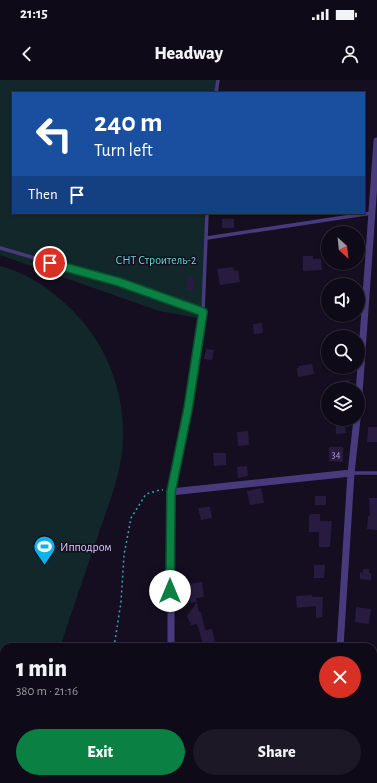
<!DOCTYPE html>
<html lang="en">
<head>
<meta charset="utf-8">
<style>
	body { margin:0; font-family:"Alegreya Sans",sans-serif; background:#1d1825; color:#f1f3f6; height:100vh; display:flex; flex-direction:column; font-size:15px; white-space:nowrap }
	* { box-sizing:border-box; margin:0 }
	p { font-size:13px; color:#9b9aa2 }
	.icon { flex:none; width:22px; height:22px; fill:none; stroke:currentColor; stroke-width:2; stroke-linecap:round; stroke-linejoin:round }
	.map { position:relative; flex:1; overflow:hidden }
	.sheet { position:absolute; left:0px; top:563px; width:377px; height:140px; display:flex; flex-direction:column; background:#0f0a18; border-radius:12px 12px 0 0; box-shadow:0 1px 3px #0004,0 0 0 1px #2f2b37 }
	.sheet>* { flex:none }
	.banner { position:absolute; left:12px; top:12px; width:353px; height:122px; border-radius:0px; box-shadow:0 1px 3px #0004,0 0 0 1px #2f2b37; background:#1a4fa0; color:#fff; overflow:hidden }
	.needle { width:26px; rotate:153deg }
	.tools { position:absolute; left:321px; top:146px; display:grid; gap:8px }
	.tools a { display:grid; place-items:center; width:44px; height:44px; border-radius:50%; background:#0f0a18; box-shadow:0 1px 3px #0004,0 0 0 1px #2f2b37; font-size:20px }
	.pin { position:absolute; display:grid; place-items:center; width:34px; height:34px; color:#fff; margin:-17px; border:2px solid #fff; border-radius:50%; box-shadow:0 1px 4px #0007 }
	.me { position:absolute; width:44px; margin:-22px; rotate:0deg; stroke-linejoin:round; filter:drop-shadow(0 0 3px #0008) }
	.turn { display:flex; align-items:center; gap:14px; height:84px; padding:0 16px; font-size:18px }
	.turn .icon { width:52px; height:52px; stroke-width:2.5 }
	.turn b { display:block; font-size:28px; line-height:34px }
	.then { display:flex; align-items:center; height:38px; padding:0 16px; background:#0003; gap:8px; font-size:15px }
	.round { display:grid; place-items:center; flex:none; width:42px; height:42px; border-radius:21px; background:#1d1825 }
	.overview { display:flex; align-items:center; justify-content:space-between; height:68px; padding:0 16px }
	h1 { font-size:24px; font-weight:800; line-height:30px }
	.button { display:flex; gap:8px; margin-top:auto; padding:8px 16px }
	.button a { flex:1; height:46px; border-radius:24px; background:#0b8043; color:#fff; font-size:16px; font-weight:800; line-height:46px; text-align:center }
	.button a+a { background:#1d1825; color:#f1f3f6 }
	.status { display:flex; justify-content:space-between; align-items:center; height:28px; padding:0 20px; background:#0f0a18; direction:ltr }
	.status svg { height:11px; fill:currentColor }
	header { display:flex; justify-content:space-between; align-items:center; height:52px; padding:0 16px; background:#0f0a18; font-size:18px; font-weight:800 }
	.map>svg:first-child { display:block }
	.green { fill:#11272a }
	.building { fill:#281b40 }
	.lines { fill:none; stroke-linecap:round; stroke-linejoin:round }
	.path { stroke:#34a1ac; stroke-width:1.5; stroke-dasharray:2 3; stroke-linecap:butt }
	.lane { stroke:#483b7d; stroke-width:3.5 }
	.street { stroke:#483b7d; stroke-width:7 }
	.route-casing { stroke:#07532c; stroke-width:10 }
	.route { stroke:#0b8043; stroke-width:7 }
	.labels { text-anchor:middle; stroke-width:3; stroke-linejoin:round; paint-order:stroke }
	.number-label { font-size:10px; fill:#afa2ce }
	.park-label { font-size:12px; fill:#5fd9cd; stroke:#140e20 }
	.poi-label { font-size:12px; fill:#dccffd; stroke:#140e20; text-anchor:start }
</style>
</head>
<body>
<div class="status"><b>21:15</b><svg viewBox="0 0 49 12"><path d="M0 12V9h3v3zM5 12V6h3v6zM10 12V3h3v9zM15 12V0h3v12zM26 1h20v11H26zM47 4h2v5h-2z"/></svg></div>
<header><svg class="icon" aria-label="back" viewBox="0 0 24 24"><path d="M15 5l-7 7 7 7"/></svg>Headway<svg class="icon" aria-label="person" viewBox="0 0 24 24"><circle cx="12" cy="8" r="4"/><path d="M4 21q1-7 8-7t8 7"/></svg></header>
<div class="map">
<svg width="377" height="703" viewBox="0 0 377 703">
	<rect width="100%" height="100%" fill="#140e20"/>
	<path class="green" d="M 0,0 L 217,0 L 215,13 L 13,13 L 13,133 L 206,133 L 203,239 L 159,231 L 0,175 Z
		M 0,186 C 29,193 56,213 76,234 C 111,271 128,323 122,373 C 118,403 106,432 96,461 C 84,496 72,532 60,567 L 4,567 L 4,699 L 7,699 L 4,703 L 0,703 Z"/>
	<path class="building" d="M 222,139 L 234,139 L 234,148 L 222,148 Z
		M 303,176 L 313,176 L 313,179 L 321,179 L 322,190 L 303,191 Z
		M 233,187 L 234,191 L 238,190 L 240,202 L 220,205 L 217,189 Z
		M 187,197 L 195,198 L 194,211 L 186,210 Z
		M 262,243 L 263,253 L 254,254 L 253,244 Z
		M 206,269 L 214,270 L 212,280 L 204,279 Z
		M 312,284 L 314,294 L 298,297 L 297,288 L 299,288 L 299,286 Z
		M 349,300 L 350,309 L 340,309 L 340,301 Z
		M 336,345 L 345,345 L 346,353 L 336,354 Z
		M 368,347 L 377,347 L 377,362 L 367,362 Z
		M 248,351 L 249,365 L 238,366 L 237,352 Z
		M 329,367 L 343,367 L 343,382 L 329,381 Z
		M 213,373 L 226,373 L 226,385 L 214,386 Z
		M 247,386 L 248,396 L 238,398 L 237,387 Z
		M 261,408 L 264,423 L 250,425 L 247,411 Z
		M 315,416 L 326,416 L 326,425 L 315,425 Z
		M 369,418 L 377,418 L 377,450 L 367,449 L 368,436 L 370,436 Z
		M 206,427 L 210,427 L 212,438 L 201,440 L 198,428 Z
		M 311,434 L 320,434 L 320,441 L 332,441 L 330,467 L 319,467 L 319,452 L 309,452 L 309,436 Z
		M 314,485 L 325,485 L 324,498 L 314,498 Z
		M 363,489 L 369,489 L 369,493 L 371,493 L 371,500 L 360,499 L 360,492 L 363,493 Z
		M 202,502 L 204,517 L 196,518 L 199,532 L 201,532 L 205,550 L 212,549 L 215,561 L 203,564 L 197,544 L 191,545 L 187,536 L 197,522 L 190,523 L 187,504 Z
		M 312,515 L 312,517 L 323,517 L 322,537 L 316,538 L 316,526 L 297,528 L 296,516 Z
		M 356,527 L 371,529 L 369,544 L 355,542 Z"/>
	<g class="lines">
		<path class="path" d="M 114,567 L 121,522 L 124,475 L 131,438 L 146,414 L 160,410 L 163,410
			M 116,699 L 116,703"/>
		<path class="lane" d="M 216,13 L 218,0
			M 207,158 L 372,133
			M 0,168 L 119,202 L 203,231 L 207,133
			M 351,393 L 377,393"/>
		<path class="street" d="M 358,328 L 377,61
			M 171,412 L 351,393
			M 171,567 L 171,412 L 188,329 L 203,231
			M 340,567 L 351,393 L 357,339
			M 165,703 L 165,699
			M 331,703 L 331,699"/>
	</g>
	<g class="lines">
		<defs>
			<path id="route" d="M 50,183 L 119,202 L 203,232 L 188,329 L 171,412 L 170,511"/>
		</defs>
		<use href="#route" class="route-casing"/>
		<use href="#route" class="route"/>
	</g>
	<defs>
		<symbol id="stadium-pin" viewBox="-11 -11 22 30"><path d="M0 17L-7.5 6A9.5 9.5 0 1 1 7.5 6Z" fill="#0bb3ed" stroke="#140e20"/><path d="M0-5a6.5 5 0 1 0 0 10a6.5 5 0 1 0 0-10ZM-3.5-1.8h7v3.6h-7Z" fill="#fff"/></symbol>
	</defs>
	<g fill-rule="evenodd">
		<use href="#stadium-pin" x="32" y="454" width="25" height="34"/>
	</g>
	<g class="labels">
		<g class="number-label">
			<text x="336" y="378">34</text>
		</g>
		<g class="park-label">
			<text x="156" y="184">СНТ Строитель-2</text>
		</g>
		<g class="poi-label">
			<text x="60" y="471">Ипподром</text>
		</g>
	</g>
</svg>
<div class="tools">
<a><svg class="needle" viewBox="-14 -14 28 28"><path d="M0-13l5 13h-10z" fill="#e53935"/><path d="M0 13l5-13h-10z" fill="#9b9aa2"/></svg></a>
<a><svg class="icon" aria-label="sound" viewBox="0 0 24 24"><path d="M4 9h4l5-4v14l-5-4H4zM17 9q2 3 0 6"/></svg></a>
<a><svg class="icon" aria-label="search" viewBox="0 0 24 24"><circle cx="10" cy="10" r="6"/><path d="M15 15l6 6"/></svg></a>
<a><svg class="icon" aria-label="layers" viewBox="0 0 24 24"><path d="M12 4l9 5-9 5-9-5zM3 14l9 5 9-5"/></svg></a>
</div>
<div class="pin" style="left:50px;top:183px;background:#d93025"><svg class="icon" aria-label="arrive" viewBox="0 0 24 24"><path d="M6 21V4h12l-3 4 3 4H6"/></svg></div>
<svg class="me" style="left:170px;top:511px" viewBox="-20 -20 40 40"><circle r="19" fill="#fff"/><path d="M0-13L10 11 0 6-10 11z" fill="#0b8043"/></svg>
<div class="banner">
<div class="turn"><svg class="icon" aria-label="left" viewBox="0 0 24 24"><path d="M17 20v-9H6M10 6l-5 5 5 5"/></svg><div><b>240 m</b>Turn left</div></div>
<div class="then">Then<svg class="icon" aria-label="arrive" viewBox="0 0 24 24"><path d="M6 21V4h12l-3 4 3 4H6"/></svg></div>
</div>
<section class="sheet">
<div class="overview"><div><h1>1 min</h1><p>380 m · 21:16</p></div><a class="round" style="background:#d93025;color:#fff"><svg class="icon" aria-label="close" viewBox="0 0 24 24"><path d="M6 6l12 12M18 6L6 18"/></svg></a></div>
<div class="button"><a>Exit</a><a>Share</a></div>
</section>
</div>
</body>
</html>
